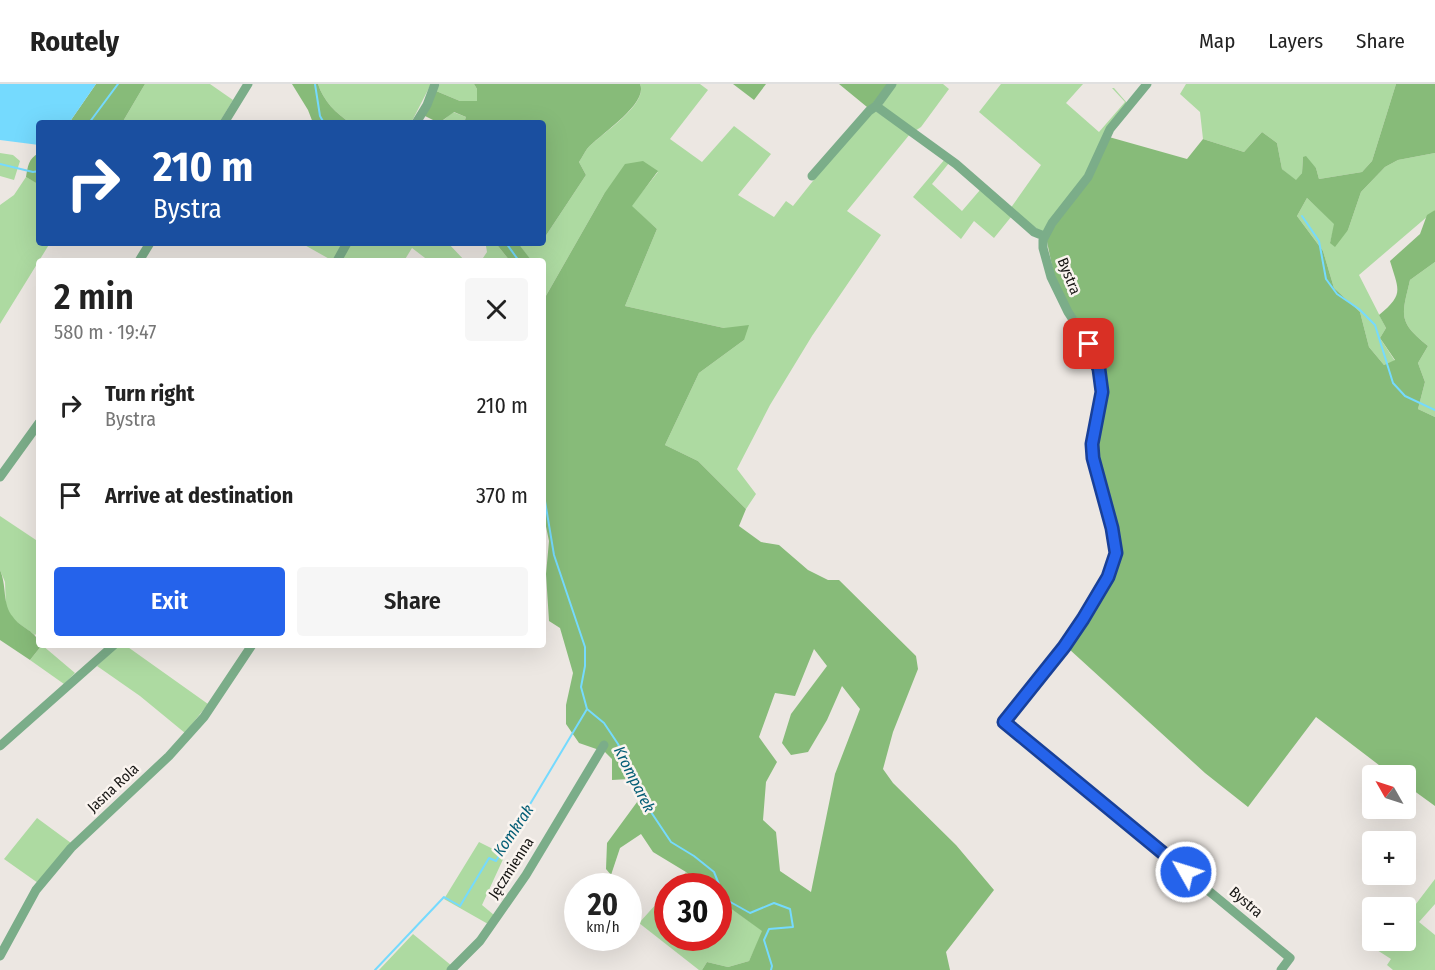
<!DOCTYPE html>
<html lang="en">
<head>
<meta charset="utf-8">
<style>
	body { margin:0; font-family:"Fira Sans Condensed",sans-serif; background:#f6f6f6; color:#222; height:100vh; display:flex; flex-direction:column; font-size:22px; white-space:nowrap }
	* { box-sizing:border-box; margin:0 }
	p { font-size:20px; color:#767676 }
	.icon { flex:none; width:33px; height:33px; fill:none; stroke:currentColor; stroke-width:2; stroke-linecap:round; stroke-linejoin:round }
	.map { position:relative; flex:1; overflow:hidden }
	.sheet { position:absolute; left:36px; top:174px; width:510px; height:390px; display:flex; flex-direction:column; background:#fff; border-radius:6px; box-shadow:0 6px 24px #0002 }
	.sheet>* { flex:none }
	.hud { position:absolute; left:36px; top:36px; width:510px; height:126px; border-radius:6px; box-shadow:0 6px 24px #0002; background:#1a4fa0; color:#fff; overflow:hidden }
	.needle { width:39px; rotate:309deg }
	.fabs { position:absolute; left:1362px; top:681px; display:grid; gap:12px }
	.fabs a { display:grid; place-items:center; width:54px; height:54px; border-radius:6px; background:#fff; box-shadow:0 6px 24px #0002; font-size:30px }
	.speed { position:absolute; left:564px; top:789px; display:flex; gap:12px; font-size:30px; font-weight:700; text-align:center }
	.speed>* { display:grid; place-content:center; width:78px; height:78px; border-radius:50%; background:#fff; box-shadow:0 6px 24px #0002; line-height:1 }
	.speed small { font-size:15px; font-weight:400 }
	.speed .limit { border:9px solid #d22; background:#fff; color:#111 }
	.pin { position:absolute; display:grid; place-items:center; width:51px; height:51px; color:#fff; margin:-26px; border-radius:12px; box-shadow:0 3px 9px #0006 }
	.me { position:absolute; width:66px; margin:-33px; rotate:309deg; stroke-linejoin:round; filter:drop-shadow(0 0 4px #0008) }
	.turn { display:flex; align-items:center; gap:21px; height:126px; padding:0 18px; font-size:27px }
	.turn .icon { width:78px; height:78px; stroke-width:2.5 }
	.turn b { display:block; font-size:42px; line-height:51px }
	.round { display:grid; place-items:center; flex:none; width:63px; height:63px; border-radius:6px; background:#f6f6f6 }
	.overview { display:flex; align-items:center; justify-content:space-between; height:102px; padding:0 18px }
	h1 { font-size:36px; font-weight:600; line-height:45px }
	.primary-button { display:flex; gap:12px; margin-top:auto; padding:12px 18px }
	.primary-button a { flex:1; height:69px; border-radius:6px; background:#2563eb; color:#fff; font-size:24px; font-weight:600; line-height:69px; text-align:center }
	.primary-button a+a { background:#f6f6f6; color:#222 }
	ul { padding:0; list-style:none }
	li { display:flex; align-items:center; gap:18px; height:90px; padding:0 18px }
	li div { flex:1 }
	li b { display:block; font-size:22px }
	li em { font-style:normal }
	header { display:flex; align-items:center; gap:36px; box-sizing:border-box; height:84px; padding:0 30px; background:#fff; border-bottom:2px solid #e0e0e0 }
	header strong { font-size:28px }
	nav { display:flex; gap:33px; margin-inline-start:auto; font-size:21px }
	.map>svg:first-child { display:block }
	.green { fill:#addaa1 }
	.forest { fill:#87bb79; fill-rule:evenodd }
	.water { fill:#75dafe }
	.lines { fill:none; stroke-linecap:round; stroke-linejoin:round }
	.stream { stroke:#75dafe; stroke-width:2 }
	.minor { stroke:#7bad89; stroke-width:9 }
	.route-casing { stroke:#184099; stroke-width:15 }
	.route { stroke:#2563eb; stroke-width:10 }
	.labels { text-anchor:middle; stroke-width:5; stroke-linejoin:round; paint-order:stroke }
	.street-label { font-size:15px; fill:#161513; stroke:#faf4ef }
	.water-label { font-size:16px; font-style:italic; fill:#035d75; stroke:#faf4ef }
</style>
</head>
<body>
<header>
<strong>Routely</strong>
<nav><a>Map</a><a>Layers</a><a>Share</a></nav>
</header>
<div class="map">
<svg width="1435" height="886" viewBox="0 0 1435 886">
	<rect width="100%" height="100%" fill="#ece7e2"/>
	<path class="green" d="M 145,0 L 210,0 L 233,16 L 219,39 L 122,39 Z
		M 318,0 L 431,0 L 411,39 L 351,39 C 336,30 323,16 318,0 Z
		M 440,0 L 474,0 L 477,5 L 477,17 L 460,17 L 436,7 Z
		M 640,0 L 700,0 L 708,6 L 670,55 L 702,78 L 734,42 L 771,70 L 738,111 L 774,133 L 786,117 L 793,122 L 840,63 L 874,26 L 910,50 L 847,127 L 881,151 L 812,252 L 770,321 L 737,385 L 756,410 L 746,425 L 698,377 L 665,361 L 699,289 L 744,256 L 724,244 L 625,222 L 657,145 L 631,122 L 658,88 L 604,110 L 543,217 L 543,177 L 531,177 L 518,159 L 535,159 L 538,162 L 543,159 L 543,156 L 586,91 L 579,78 C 582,74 584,69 587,65 C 599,51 649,21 640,0 Z
		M 895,0 L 943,0 L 949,5 L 921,43 L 915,47 L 881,23 Z
		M 1001,0 L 1083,0 L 1066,19 L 1099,48 L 1125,18 L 1112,4 L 1114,4 L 1127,19 L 1091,84 L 1043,147 L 1040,147 L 1010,125 L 1041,81 L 979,28 Z
		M 1186,0 L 1396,0 L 1372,77 L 1362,88 L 1319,95 L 1316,84 L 1303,73 L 1302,89 L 1296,97 L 1282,85 L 1277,59 L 1262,48 L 1244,68 L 1203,55 L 1200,28 L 1180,10 Z
		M 453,28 L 466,33 L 464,39 L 440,39 Z
		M 0,69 L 13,71 L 20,77 L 14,96 L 0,92 Z
		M 1435,69 L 1435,126 L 1359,191 L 1386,244 L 1380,254 L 1395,277 L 1384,281 L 1369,263 L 1360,228 L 1334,204 L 1323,167 L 1297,132 L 1307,114 L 1335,140 L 1330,159 L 1348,146 L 1361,108 L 1385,83 L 1398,76 Z
		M 945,75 L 949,79 L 932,100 L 962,127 L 980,106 L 1011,133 L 994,154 L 974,137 L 961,155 L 913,113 Z
		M 26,93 L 39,100 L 39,159 L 50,159 L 0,240 L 0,121 L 14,111 Z
		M 301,159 L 344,159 L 333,177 Z
		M 350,159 L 448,159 L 465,177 L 429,177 L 412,164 L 404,177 L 340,177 Z
		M 486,162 L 498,162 L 510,177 L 481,177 L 487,168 Z
		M 1435,178 L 1435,333 L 1418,325 L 1425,298 L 1418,279 L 1428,262 C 1397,237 1402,231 1410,196 Z
		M 0,432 L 39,458 L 39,547 L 35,551 L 14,536 L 6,524 L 5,498 L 0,486 Z
		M 42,561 L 75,589 L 64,600 L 30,576 Z
		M 119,561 L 125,561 L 208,620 L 185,649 L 140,612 L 97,582 Z
		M 37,734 L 71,759 L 38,799 L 4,775 Z
		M 479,758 L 505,771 L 482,821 L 494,831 L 488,840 L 444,815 Z
		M 686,788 L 703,802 L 673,802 Z
		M 1435,795 L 1435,820 L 1419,838 L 1435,851 L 1435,886 L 1393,886 L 1387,881 L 1391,875 L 1377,866 L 1385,857 L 1406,856 L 1406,833 Z
		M 667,808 L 668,854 L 718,854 L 719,816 L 763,847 L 749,877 L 728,883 L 707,878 L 702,886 L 699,886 L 639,839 Z
		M 413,850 L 452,882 L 447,886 L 379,886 Z"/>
	<path class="forest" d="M 96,0 L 145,0 L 122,39 L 69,39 Z
		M 292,0 L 318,0 C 323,16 336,30 351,39 L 313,39 L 308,26 Z
		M 474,0 L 640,0 C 649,20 599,51 587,65 C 584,69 582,74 579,78 L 586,91 L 543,156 L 543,39 L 464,39 L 466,33 L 454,28 L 439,39 L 423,31 L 436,7 L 460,17 L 477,17 L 477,5 Z
		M 733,0 L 766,0 L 754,16 Z
		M 839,0 L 888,0 L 870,23 L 867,23 Z
		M 1396,0 L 1435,0 L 1435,69 L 1398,76 L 1385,83 L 1361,108 L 1348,146 L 1335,163 L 1330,159 L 1334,140 L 1307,114 L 1297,132 L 1323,167 L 1334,204 L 1360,228 L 1369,263 L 1384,281 L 1395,276 L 1380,254 L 1386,244 L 1379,231 C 1404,210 1399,207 1390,177 L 1420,150 L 1427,131 L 1435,126 L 1435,178 L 1410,196 C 1402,231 1397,237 1428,262 L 1418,279 L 1425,298 L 1418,325 L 1435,333 L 1435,722 L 1406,701 L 1406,692 L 1392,691 L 1316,633 L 1248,723 L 1205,689 L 1069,565 L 1087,538 L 1113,494 L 1120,469 L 1118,450 L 1097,373 L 1099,347 L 1107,313 L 1105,286 L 1094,256 L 1069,224 L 1054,191 L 1046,153 L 1109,53 L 1187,75 L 1203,55 L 1244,68 L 1262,48 L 1277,59 L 1282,85 L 1296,96 L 1302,89 L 1303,73 L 1306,72 L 1316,84 L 1319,95 L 1362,88 L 1372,77 Z
		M 39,69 L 39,100 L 38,100 L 26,93 C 28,82 28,75 39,69 Z
		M 643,77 L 658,87 L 632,122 L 657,145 L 625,222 L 724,244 L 749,241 L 744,256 L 699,289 L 665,361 L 698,377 L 746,425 L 739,442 L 761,458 L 779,461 L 808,486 L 828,496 L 839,496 L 916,572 L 918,585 L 893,648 L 883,685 L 893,699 L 956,761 L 994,806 L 946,868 L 950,886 L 702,886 L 707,878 L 728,883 L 749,877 L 762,847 L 719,816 L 718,802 L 703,802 L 686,788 L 653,768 L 641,750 L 620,764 L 611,791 L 606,785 L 607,759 L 640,714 L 629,695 L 612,696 L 612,675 L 605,668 L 579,659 L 566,640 L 566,621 L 573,589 L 560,544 L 549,537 L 546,490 L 549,457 L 543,428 L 543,217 L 604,110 L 625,80 ZM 814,565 L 827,582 L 791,630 L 782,659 L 791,671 L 808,668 L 827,636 L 842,602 L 860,625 L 835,690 L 811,808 L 780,787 L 776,748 L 763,736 L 766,698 L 777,678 L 759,653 L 775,609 L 795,612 Z
		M 483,159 L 518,159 L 531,176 L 510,177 L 498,162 L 486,162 Z
		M 0,486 C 7,502 2,520 13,533 C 20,544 38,547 39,561 L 42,561 L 30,576 L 0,556 Z"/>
	<path class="water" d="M 0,0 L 96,0 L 69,39 L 39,39 L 39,61 L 0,56 Z"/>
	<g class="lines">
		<path class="stream" d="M 315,0 L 320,32 L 324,39
			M 89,39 L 118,0
			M 0,80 L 33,88 L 39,87
			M 1302,132 L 1319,157 L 1326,195 L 1337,210 L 1359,225 L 1375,241 L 1393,299 L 1405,312 L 1435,326
			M 506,159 L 519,177
			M 543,405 L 554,471 L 585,563 L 585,582 L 581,603 L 587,625 L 604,639 L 618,660 L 651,728 L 671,758 L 694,772 L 714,788 L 725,815 L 750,829 L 774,819 L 790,825 L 793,843 L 769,845 L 764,856 L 772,882 L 771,886
			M 375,886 L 444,813 L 460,822 L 489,774 L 496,777 L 587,625"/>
		<path class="minor" d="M 1147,0 L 1110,45 L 1088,93 L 1052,139 L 1043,156 L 1043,164 L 1051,193 L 1068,228 L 1089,260 L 1099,285 L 1102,308 L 1092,360 L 1093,374 L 1114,457 C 1119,512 1035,593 1004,638 L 1290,874 L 1281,886
			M 876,22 L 956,80 L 1034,148 L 1044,152
			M 224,39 L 248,0
			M 416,39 L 427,21 L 435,0
			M 812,92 L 869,27 L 876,22 L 892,0
			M 139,177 L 150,159
			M 337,177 L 347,159
			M 0,393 L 39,339
			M 0,662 L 114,561
			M 0,872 L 36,806 L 71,764 L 169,672 L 204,633 L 252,561
			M 451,886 L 480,857 L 526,791 L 604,661"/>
	</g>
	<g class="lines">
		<defs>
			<path id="route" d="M 1089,260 L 1099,285 L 1102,308 L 1092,360 L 1093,374 L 1112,444 L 1116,469 L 1108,493 L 1083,535 L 1064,563 L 1004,638 L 1186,788"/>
		</defs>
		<use href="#route" class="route-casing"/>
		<use href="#route" class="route"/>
	</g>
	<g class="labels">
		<g class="street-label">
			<text transform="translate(1069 192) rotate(68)" y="5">Bystra</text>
			<text transform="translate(113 704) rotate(-43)" y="5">Jasna Rola</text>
			<text transform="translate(511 784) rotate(-57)" y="5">Jęczmienna</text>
			<text transform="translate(1246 818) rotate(40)" y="5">Bystra</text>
		</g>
		<g class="water-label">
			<text transform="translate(635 695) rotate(63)" y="6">Kromparek</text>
			<text transform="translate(513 746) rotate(-56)" y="6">Komkrak</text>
		</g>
	</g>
</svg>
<div class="fabs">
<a><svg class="needle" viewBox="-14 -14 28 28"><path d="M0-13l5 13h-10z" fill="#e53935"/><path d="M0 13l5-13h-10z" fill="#767676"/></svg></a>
<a>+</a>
<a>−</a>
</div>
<div class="speed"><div>20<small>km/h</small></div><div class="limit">30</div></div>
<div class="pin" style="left:1089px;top:260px;background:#d93025"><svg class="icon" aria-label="arrive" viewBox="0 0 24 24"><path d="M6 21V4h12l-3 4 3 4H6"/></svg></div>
<svg class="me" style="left:1186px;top:788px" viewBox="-20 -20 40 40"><circle r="17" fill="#2563eb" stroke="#fff" stroke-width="3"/><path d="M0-11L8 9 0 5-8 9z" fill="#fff"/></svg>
<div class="hud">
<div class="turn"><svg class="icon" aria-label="right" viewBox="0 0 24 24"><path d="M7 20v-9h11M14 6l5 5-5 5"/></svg><div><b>210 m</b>Bystra</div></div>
</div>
<section class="sheet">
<div class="overview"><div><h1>2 min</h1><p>580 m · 19:47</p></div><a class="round"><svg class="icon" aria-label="close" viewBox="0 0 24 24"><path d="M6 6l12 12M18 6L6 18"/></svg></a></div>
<ul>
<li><svg class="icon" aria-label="right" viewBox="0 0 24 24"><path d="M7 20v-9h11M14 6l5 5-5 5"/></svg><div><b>Turn right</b><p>Bystra</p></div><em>210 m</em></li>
<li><svg class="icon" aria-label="arrive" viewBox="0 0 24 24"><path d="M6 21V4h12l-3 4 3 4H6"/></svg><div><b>Arrive at destination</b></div><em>370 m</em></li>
</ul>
<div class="primary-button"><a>Exit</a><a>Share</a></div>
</section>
</div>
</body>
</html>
